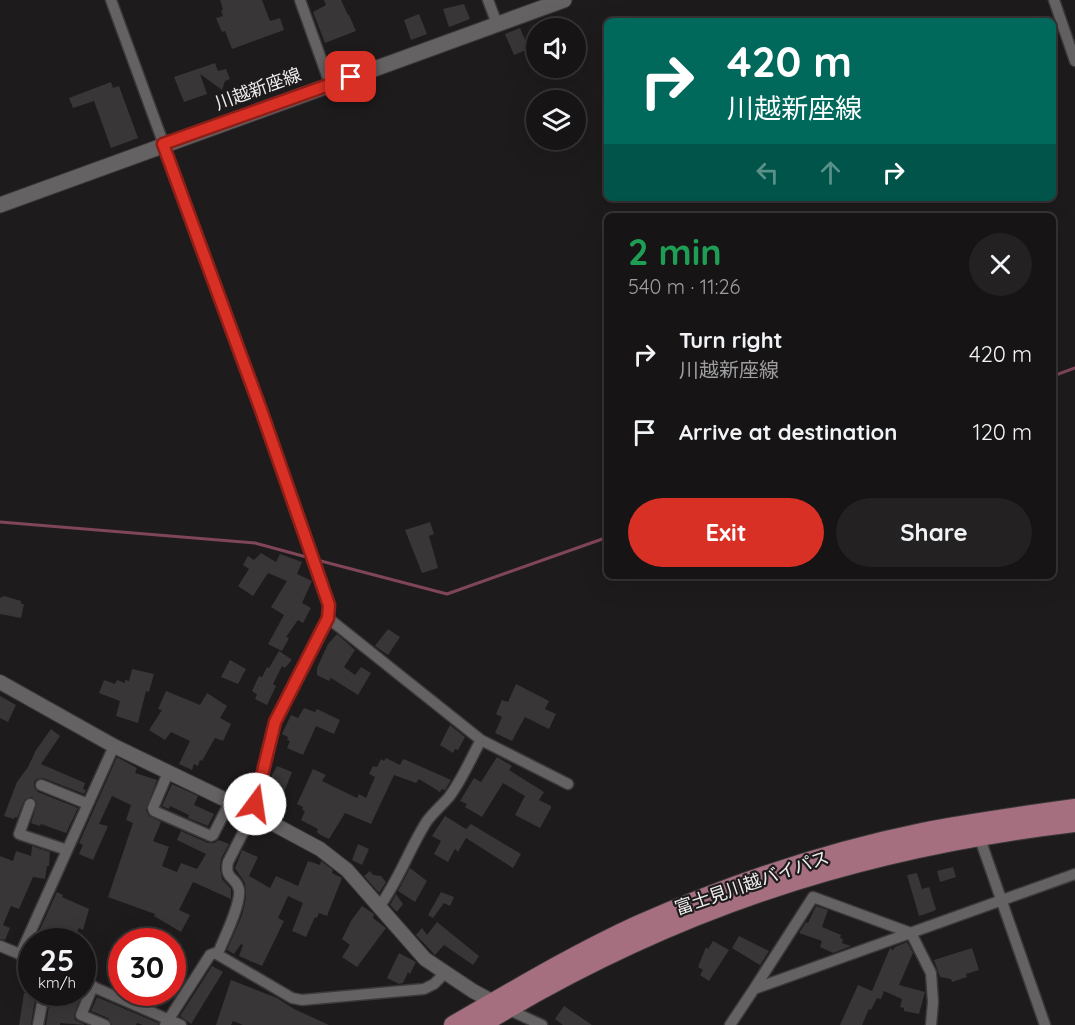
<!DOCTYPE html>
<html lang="en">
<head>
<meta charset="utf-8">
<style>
	body { margin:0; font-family:Quicksand,"Noto Sans JP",sans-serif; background:#232122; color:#f1f3f6; height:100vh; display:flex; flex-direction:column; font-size:22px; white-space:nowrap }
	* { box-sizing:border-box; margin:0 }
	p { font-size:20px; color:#9e9ea0 }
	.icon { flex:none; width:33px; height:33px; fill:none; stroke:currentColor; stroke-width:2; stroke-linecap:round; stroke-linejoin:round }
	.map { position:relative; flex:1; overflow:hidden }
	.side { position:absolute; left:604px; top:213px; width:452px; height:366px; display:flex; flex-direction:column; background:#161415; border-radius:9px; box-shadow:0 6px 24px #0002,0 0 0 2px #353334 }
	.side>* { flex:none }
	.hud { position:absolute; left:604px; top:18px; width:452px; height:183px; border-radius:9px; box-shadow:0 6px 24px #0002,0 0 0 2px #353334; background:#00695c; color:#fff; overflow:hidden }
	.tools { position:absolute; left:526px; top:18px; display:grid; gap:12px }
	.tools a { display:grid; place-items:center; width:60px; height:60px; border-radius:50%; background:#161415; box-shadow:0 6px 24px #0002,0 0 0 2px #353334; font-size:30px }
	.speed { position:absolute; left:18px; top:928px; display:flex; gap:12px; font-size:30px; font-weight:700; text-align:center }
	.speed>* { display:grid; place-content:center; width:78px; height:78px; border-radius:50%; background:#161415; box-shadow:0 6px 24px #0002,0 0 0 2px #353334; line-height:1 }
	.speed small { font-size:15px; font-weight:400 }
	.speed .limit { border:9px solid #d22; background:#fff; color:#111 }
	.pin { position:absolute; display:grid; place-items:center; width:51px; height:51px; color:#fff; margin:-26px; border-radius:12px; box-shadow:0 3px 9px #0006 }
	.me { position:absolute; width:66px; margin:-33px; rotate:14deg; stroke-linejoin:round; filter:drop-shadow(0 0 4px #0008) }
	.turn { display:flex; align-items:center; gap:21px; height:126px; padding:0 24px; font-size:27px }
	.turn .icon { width:78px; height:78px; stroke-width:2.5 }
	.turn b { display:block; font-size:42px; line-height:51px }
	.lanes { display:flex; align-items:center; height:57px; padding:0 24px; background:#0003; justify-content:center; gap:30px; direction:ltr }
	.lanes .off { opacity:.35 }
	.round { display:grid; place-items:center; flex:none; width:63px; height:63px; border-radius:32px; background:#232122 }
	.overview { display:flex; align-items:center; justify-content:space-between; height:102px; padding:0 24px }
	h1 { font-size:36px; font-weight:700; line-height:45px; color:#1e9e55 }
	.cta { display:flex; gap:12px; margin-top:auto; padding:12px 24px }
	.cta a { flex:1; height:69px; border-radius:36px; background:#d93025; color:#fff; font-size:24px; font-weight:700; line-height:69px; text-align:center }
	.cta a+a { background:#232122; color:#f1f3f6 }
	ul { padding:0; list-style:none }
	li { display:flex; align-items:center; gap:18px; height:78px; padding:0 24px }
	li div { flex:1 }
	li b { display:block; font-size:22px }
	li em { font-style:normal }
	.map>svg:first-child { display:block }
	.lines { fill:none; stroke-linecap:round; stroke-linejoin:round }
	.stream { stroke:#7f4558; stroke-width:3 }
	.building { fill:#393637 }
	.minor-casing { stroke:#3b3939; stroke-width:13 }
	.tertiary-casing { stroke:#3b3939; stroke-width:16 }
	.secondary-casing { stroke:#3b3939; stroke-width:17 }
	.trunk-casing { stroke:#3b3939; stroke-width:20 }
	.minor { stroke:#656263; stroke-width:10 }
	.tertiary { stroke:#656263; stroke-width:14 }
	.secondary { stroke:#656263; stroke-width:15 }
	.trunk { stroke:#a66f80; stroke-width:18 }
	.route-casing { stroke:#8d1f18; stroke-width:15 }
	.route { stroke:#d93025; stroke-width:10 }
	.labels { text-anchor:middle; stroke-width:4.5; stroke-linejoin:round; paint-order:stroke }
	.street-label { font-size:18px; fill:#eeeced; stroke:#1e1b1c }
</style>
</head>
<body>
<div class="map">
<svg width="1075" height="1025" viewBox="0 0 1075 1025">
	<rect width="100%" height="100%" fill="#1e1b1c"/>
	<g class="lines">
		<path class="stream" d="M 1053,376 L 1075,368
			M 0,522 L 255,543 L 310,558
			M 317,560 L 447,594 L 608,537"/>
	</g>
	<path class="building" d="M 220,0 L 262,0 L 270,21 L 280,18 L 284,30 L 232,49 L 225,31 L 222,32 L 216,18 L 223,16 L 221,10 L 223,10 Z
		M 324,0 L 341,0 L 348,15 L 349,15 L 356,31 L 325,43 L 313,12 L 326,5 Z
		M 464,4 L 470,19 L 449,27 L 443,9 Z
		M 419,14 L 427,34 L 411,40 L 404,20 Z
		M 520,28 L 529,49 L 514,55 L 505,34 Z
		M 215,63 L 218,71 L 226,69 L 230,79 L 225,81 L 222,90 L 200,74 L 207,94 L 184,102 L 174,77 Z
		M 111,82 L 113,88 L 119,86 L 138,138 L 111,148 L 94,101 L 73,108 L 69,98 Z
		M 430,522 L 434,534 L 429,536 L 438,568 L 422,573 L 405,530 Z
		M 261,553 L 276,562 L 280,554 L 302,562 L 297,574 L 312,581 L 302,603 L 311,608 L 303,623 L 298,620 L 286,637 L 289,638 L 282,651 L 268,644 L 284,615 L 271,607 L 287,581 L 268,573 L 253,596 L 238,586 L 249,569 L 243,565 L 248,556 L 254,560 Z
		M 4,596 L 21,601 L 21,604 L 24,604 L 21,618 L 0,614 L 0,598 Z
		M 388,629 L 400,637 L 388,655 L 375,646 Z
		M 337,634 L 355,650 L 344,667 L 355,675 L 361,667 L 371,673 L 358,695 L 331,678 L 329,681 L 317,675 L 317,668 L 328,644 Z
		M 279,651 L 291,659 L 291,661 L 285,668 L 282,666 L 273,684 L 276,686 L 267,705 L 255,699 L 257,694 L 252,691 L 259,676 L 262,677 L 267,667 L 269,668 Z
		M 230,660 L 246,669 L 238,684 L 221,677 Z
		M 132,669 L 154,674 L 149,692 L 146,691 L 138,723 L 116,716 L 120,701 L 99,693 L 104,680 L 115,684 L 117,680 L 125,683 L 125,680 L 129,681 Z
		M 516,684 L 549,701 L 545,709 L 556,714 L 549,729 L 525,717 L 512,741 L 495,733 L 502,717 L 496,714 L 502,700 L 508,702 Z
		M 166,691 L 200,705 L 207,693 L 227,706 L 220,718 L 231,724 L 223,741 L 215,738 L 202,761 L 200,760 L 198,766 L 194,764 L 192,770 L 179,764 L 190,741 L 171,732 L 165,740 L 149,730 L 162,710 L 158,709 Z
		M 0,696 L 16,705 L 8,722 L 0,718 Z
		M 304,708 L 315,712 L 317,709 L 340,720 L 334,734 L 316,726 L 303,755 L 287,748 L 290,741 L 287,740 L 288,737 L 282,734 L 291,715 L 298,718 Z
		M 450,725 L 465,737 L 458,750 L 455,749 L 453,753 L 440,745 Z
		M 51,729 L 60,736 L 41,764 L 85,783 L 83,789 L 86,790 L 84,794 L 43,778 L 37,779 L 34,782 L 34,787 L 38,792 L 78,808 L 66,833 L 41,824 L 40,826 L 31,823 L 37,803 L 32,797 L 25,799 L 17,818 L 15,817 L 14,819 L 4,816 L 17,782 L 28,767 L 36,750 Z
		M 117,757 L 137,768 L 135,773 L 157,780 L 146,810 L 149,816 L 161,822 L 153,841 L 169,847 L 162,866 L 177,872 L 181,863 L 197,869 L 206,854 L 177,840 L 181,831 L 208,843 L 214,843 L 219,840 L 229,844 L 221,859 L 220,868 L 222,879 L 231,889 L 231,899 L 193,882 L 179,910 L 190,915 L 181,932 L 154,916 L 155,914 L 108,897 L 133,823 L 126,820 L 131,805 L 112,796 L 99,824 L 108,826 L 93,860 L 79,854 L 83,845 L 79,843 Z
		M 497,757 L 512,766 L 509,770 L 544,792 L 539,800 L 551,806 L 551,808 L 540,828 L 515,815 L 525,796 L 503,783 L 482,817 L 465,807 L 467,804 L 460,801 L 474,778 L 481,782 Z
		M 386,758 L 400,765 L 403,759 L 406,760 L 451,780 L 445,790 L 442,789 L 440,792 L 419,779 L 416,783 L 394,775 L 371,824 L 345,813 L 329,839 L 319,834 L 317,832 L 318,829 L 301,820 L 305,811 L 302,810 L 303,807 L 297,804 L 313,769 L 326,775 L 322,781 L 357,798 L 359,794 L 366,798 L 375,777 L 369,774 L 373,766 L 377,767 L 381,759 L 384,761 Z
		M 277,766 L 292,772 L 275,815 L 264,809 L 268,800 L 265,798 L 272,784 L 270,783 L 272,775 Z
		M 172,784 L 198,796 L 194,805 L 214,814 L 208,826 L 188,818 L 189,815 L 170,806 L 169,809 L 162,806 Z
		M 445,816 L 466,829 L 471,824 L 521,854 L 513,868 L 466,838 L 458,852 L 455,849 L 448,862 L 434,854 L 441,841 L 432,836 Z
		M 358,844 L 369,849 L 362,865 L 352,860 Z
		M 32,846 L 50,852 L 49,866 L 47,866 L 45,879 L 33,877 L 19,909 L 11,906 L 3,925 L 10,928 L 5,940 L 0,939 L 0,856 L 13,861 L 16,851 L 31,856 Z
		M 242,850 L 258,857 L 249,876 L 270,888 L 276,876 L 298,886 L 308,861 L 320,865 L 321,861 L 333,870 L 332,873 L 342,878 L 327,916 L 319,913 L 317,918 L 315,917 L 306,937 L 292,931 L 303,903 L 288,896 L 278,918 L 284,921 L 262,966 L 239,956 L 243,945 L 241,944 L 234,954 L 227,950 L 242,915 L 246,898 L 245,883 L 235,868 Z
		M 953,867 L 956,877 L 940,882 L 937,871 Z
		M 410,868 L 427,881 L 415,902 L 398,891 Z
		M 370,871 L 373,875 L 381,876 L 386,882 L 379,893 L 364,876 Z
		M 917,873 L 922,889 L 929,887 L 936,909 L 934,911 L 919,916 L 907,875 Z
		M 57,892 L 63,895 L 62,897 L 89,909 L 83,930 L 79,928 L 73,942 L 34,942 Z
		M 441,892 L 454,897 L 450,906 L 444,903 L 433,918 L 428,915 Z
		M 396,894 L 403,904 L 397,912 L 390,905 Z
		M 362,906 L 374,914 L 373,918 L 386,928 L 357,967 L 342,957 L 350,945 L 342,939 L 351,921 Z
		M 816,906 L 828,910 L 822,927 L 841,935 L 840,938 L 843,939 L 842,943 L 851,946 L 833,953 L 820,947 L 822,941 L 799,933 L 806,922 L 808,923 Z
		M 437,922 L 479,956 L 473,965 L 444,945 L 435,955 L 416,935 L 422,928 L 427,935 Z
		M 739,936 L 769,951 L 760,965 L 732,948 Z
		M 713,941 L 729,950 L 709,981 L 700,975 L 703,970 L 698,967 L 706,947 L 708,949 Z
		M 907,942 L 913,953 L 899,985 L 925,992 L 919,1014 L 904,1011 L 904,1008 L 900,1007 L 902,999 L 884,991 L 881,999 L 877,998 L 871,1010 L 869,1009 L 862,1025 L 840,1025 L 858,985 L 872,991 L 890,948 L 893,950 L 895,947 Z
		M 972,948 L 979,970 L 966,974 L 967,977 L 952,982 L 951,979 L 940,977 L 934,960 Z
		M 399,953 L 416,962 L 410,974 L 408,972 L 403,983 L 399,984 L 387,978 Z
		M 212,966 L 223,972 L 191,1024 L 180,1016 Z
		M 231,980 L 277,998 L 294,1009 L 329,1025 L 243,1025 L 233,1021 L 231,1025 L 216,1025 Z
		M 24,993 L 36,993 L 31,1025 L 19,1025 Z
		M 51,993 L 82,993 L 74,1015 L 75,1020 L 86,1025 L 60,1023 L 60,1025 L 46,1025 Z
		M 97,997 L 158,1023 L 158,1025 L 143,1025 L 137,1023 L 136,1025 L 112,1025 L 108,1018 L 91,1011 Z
		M 564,1006 L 592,1025 L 563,1025 L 555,1019 Z"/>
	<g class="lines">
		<defs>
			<path id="minor" d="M 111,0 L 261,410 L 329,605 L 328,618 L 275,722 L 253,813 L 228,862 C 224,880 237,877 239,890 C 241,905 224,938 218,953
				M 300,0 L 330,84
				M 488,0 L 497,24
				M 1054,0 L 1075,61
				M 328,618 L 481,740 L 568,784
				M 168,773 L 153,808 L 154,811 L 211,836 L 213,835 L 230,802
				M 41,785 L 88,804
				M 30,804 L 19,834 L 67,850
				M 979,836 L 1045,1025
				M 379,907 C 399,880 409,849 427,821 C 434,812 442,805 449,797 C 462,780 471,758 481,740
				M 0,946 L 32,959
				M 20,955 L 114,746
				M 82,982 L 181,1025
				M 93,986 L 81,1015 L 105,1025
				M 754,989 L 813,897 L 911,933 L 931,973 L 933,1002 L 931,1025
				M 507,1009 L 542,1025
				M 38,1025 L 44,993
				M 165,1025 L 210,955 L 215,953 L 292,998 L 302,1000 L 424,989 L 434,984 L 445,973
				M 730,1025 L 754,989 L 1075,874"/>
			<path id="tertiary" d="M 0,682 L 114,746 L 253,813 L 320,849 L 347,870 L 425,959 L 473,991 L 499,1005"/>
			<path id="secondary" d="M 0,205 L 564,0"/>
			<path id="trunk" d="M 453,1025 C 514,990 574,954 637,925 C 728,885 824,852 922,832 C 973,822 1024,815 1075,808
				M 481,1025 C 670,910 856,849 1075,823"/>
		</defs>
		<use href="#minor" class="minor-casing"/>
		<use href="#tertiary" class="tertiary-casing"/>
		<use href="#secondary" class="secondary-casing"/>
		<use href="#trunk" class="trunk-casing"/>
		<use href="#minor" class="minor"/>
		<use href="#tertiary" class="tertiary"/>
		<use href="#secondary" class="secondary"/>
		<use href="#trunk" class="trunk"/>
	</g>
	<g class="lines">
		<defs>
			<path id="route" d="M 255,804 L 275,722 L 328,618 L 329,605 L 261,410 L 163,144 L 351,77"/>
		</defs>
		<use href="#route" class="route-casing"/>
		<use href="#route" class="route"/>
	</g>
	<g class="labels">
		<g class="street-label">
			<text transform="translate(258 89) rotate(-20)" y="6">川越新座線</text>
			<text transform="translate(752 883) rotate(-19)" y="6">富士見川越バイパス</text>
		</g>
	</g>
</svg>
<div class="tools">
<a><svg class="icon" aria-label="sound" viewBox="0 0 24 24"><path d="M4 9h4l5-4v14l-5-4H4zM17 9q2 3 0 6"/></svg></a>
<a><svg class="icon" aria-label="layers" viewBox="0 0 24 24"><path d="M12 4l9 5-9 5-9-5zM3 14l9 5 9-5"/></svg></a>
</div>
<div class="speed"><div>25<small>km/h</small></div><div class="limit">30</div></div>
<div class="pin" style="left:351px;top:77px;background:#d93025"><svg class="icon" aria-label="arrive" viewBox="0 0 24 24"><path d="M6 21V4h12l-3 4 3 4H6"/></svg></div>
<svg class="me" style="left:255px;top:804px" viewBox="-20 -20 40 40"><circle r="19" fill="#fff"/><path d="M0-13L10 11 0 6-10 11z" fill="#d93025"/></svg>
<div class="hud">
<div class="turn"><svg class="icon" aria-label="right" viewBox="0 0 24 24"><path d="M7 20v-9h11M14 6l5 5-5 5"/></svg><div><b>420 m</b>川越新座線</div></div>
<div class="lanes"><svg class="icon off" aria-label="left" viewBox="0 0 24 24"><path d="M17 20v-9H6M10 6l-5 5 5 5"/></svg><svg class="icon off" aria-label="ahead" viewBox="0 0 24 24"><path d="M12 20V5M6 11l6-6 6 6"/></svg><svg class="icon" aria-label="right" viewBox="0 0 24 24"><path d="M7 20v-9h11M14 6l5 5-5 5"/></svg></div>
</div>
<section class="side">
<div class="overview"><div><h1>2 min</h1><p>540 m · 11:26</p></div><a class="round"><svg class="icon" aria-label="close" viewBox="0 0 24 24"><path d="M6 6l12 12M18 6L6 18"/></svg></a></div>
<ul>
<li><svg class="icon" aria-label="right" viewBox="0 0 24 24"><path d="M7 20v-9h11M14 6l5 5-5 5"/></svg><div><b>Turn right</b><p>川越新座線</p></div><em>420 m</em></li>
<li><svg class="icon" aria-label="arrive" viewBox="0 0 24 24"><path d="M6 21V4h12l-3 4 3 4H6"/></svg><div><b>Arrive at destination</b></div><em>120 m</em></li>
</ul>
<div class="cta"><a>Exit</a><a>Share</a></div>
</section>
</div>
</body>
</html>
